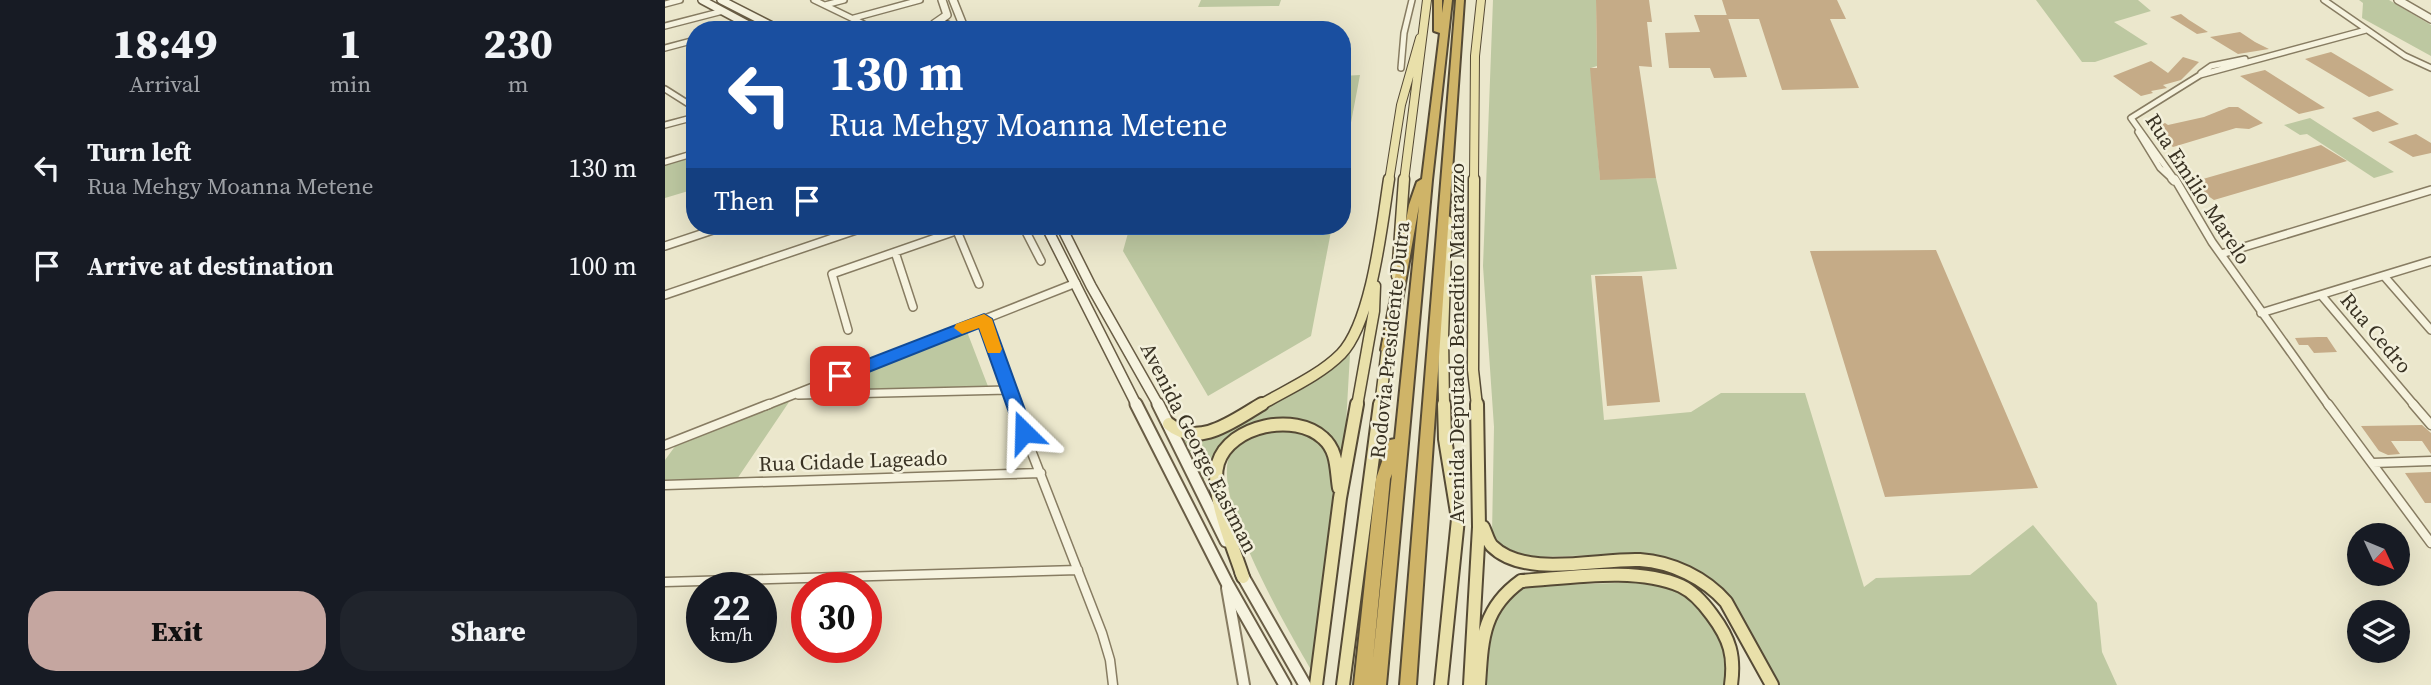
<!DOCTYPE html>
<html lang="en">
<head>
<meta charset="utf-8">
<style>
	body { margin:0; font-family:"Source Serif 4",serif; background:#20242c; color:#f1f3f6; height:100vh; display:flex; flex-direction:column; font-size:26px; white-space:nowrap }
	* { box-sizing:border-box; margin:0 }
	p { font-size:23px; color:#9ea1a6 }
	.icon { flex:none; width:38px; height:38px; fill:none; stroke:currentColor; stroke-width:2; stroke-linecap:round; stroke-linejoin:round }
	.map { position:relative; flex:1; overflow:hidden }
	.details { display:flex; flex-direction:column; background:#171b24; width:665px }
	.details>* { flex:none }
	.guide { position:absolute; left:21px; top:21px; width:665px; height:214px; border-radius:28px; box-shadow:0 7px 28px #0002; background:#1a4fa0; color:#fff; overflow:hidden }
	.needle { width:46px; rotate:134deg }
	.controls { position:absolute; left:1682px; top:523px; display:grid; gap:14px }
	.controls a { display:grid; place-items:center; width:63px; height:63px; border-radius:50%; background:#171b24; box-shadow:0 7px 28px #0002; font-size:35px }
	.speed { position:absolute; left:21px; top:572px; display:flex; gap:14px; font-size:35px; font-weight:700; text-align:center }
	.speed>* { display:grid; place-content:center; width:91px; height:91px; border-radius:50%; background:#171b24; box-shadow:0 7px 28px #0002; line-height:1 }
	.speed small { font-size:18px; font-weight:400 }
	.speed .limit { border:10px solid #d22; background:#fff; color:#111 }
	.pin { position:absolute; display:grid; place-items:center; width:60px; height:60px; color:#fff; margin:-30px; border-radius:14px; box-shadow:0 4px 10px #0006 }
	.me { position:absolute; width:77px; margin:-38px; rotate:338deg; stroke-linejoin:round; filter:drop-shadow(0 0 5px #0008) }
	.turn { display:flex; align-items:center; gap:24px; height:147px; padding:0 28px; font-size:32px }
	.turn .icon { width:91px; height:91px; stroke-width:2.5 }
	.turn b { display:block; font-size:49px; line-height:60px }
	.then { display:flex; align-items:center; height:66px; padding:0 28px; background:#0003; gap:14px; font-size:26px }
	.eta { display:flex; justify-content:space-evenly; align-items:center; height:119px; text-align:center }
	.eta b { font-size:42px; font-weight:800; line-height:49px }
	.button { display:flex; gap:14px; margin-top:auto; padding:14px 28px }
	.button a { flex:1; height:80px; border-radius:28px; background:#c5a6a0; color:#111; font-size:28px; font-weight:800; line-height:80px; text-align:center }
	.button a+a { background:#20242c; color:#f1f3f6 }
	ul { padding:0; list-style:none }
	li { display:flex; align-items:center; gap:21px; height:98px; padding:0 28px }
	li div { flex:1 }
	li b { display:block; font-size:26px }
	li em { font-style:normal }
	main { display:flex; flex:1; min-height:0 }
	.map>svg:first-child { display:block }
	.green { fill:#bdc8a1 }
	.building { fill:#c5ab87 }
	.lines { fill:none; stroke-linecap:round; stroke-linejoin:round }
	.minor-far2-casing { stroke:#877c62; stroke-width:8 }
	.minor-far1-casing { stroke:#877c62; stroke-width:10 }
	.minor-casing { stroke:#877c62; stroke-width:11 }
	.tertiary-far1-casing { stroke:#877c62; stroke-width:10 }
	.tertiary-casing { stroke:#877c62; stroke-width:14 }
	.secondary-far2-casing { stroke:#695d45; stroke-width:10 }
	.secondary-far1-casing { stroke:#695d45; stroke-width:12 }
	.secondary-casing { stroke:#695d45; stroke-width:15 }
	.primary-far2-casing { stroke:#554a35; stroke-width:10 }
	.primary-far1-casing { stroke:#554a35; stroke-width:13 }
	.primary-casing { stroke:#554a35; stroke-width:16 }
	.motorway-casing { stroke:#554a35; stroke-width:4 }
	.minor-far2 { stroke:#f6f3df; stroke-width:5 }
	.minor-far1 { stroke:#f6f3df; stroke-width:7 }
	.minor { stroke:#f6f3df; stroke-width:8 }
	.tertiary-far1 { stroke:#f6f3df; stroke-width:7 }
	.tertiary { stroke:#f6f3df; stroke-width:10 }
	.secondary-far2 { stroke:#f6f3df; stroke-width:7 }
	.secondary-far1 { stroke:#f6f3df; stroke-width:9 }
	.secondary { stroke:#f6f3df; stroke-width:11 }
	.primary-far2 { stroke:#e9e0aa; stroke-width:8 }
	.primary-far1 { stroke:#e9e0aa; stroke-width:10 }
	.primary { stroke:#e9e0aa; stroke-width:12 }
	.motorway { fill:#cfb468; fill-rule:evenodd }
	.route { fill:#1a73e8; stroke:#114b97; stroke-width:2 }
	.slow { fill:#f59e0b }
	.labels { text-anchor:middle; stroke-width:5; stroke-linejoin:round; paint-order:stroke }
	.street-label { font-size:21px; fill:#393223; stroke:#f3f0db }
</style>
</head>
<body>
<main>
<section class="details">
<div class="eta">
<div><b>18:49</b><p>Arrival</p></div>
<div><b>1</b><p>min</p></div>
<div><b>230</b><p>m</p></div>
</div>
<ul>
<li><svg class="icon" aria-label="left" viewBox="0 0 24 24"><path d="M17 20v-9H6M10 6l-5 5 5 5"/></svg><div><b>Turn left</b><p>Rua Mehgy Moanna Metene</p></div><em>130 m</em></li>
<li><svg class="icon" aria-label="arrive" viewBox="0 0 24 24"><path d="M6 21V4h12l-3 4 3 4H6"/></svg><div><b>Arrive at destination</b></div><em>100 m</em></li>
</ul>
<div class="button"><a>Exit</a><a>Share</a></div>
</section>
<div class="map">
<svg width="1766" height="685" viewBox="0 0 1766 685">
	<rect width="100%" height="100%" fill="#ebe7cc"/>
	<path class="green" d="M 536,0 L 616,0 L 614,6 L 533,7 Z
		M 828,0 L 931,0 L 932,66 L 926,68 L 935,179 L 991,178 L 1012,269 L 926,275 L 939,420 L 1026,412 L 1056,393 L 1140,393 L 1199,587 L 1211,578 L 1305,575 L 1368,525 L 1432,603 L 1437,652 L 1452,685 L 1114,685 L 1075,612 L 1047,580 L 1014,562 L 976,554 L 867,557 L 840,548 L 827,534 L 829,427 L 818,266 Z
		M 1371,0 L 1473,0 L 1486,11 L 1449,22 L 1483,44 L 1430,62 L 1417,62 Z
		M 1694,0 L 1724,0 L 1766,25 L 1766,56 L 1697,18 L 1698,3 Z
		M 695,75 L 677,170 L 677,76 Z
		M 1645,118 L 1729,172 L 1709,178 L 1642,134 L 1635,135 L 1619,125 Z
		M 30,155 L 30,189 L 0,198 L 0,164 Z
		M 465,226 L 667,226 L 646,336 L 543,396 L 458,251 Z
		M 301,329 L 324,389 L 146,391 Z
		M 685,354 L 679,459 C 654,414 633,418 589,430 C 577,433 559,440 551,450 C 545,459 541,475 537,485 L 516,441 L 548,438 Z
		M 126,399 L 72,479 L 0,480 L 0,460 L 11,445 Z
		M 623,430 C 662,439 666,455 669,492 L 648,673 C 626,635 538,488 568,449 C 580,434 605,431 623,430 Z
		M 982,582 L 1015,591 L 1038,611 L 1058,638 L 1063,660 L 1059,685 L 820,685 C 823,646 821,607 858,586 Z"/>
	<path class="building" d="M 931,0 L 984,0 L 987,22 L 982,22 L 987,67 L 974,66 L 991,178 L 935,180 L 925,68 L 932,68 Z
		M 1057,0 L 1172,0 L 1181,19 L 1165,19 L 1194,88 L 1117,90 L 1094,19 L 1063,19 Z
		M 1516,14 L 1524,20 L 1543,32 L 1532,34 L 1505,17 Z
		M 1029,15 L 1062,15 L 1082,77 L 1049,78 L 1045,68 L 1004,68 L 1000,33 L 1035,32 Z
		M 1575,32 L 1590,42 L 1604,49 L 1573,54 L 1545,37 Z
		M 1666,52 L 1703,74 L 1729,90 L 1704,97 L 1640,59 Z
		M 1518,57 L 1534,62 L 1516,80 L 1498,85 L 1502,88 L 1486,91 L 1488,93 L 1476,96 L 1448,76 L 1486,61 L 1503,73 Z
		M 1600,70 L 1622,84 L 1660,108 L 1634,114 L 1575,76 Z
		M 1564,107 L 1573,107 L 1598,123 L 1584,129 L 1571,128 L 1508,147 L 1484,130 L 1500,123 L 1503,125 L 1539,117 Z
		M 1713,111 L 1734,124 L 1708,132 L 1687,118 Z
		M 1751,134 L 1766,143 L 1766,153 L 1748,157 L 1723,142 Z
		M 1656,145 L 1682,161 L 1549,200 L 1524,183 Z
		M 1271,250 L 1373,488 L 1220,497 L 1145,251 Z
		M 930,276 L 977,276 L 995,402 L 942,406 Z
		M 1653,337 L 1662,337 L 1672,352 L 1649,353 L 1643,345 L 1634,345 L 1630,338 Z
		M 1757,425 L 1766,433 L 1766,454 L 1757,441 L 1726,441 L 1735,454 L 1723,455 L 1714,451 L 1696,426 Z
		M 1766,472 L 1766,503 L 1760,503 L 1740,473 Z"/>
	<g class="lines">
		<defs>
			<path id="minor-far2" d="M 149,0 L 211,30
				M 1659,0 L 1740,56 L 1766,68
				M 0,4 L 15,0
				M 160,5 L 179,0
				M 189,18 L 255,0
				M 0,26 L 58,11
				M 68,30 L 85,25
				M 0,48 L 30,40
				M 736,68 L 739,33 L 747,0
				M 1536,73 L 1546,66 L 1580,59
				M 0,89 L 30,108
				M 0,125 L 30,117
				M 1473,132 L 1495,168 L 1509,181
				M 0,162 L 30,153
				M 1511,181 L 1466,118 L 1535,75 L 1701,30"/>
			<path id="minor-far1" d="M 1507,179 L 1509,181
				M 1510,179 L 1547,242 L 1664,406
				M 358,226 L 376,261
				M 292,231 L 314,284
				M 0,246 L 60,226
				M 230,252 L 248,307
				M 1556,254 L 1766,190
				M 1719,276 L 1766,330
				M 0,295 L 203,226
				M 1657,296 L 1750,406
				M 1596,313 L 1766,261
				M 319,319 L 349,406
				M 183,330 L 167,274 L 305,226
				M 133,395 L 343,390
				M 100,406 L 411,283"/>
			<path id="minor" d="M 348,404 L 437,633 L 445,660 L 448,685
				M 1663,404 L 1766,543
				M 1748,404 L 1766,425
				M 0,445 L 104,404
				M 1708,463 L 1766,461
				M 0,485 L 376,473
				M 0,582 L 413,570"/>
			<path id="tertiary-far1" d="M 288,0 L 300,30
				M 1733,0 L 1766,19
				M 269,24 L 282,15 L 277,0"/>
			<path id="tertiary" d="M 562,588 L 579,685"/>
			<path id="secondary-far2" d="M 37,0 L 93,30
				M 56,0 L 115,30
				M 248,30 L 279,24 L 296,30"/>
			<path id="secondary-far1" d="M 381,226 L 472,406
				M 396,226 L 426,286 L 494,406"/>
			<path id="secondary" d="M 471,404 L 562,583 L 620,685
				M 493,404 L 561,541
				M 576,573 L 640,685"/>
			<path id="primary-far2" d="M 724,181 L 736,105 L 755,38
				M 739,181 L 762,0
				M 809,181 L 810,56 L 816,0"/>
			<path id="primary-far1" d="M 809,179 L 808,370 L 812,406
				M 732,276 L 739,179
				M 594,406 C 621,390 654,376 676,354 C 707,322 717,224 724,179
				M 692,406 L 709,311 L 710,286
				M 715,406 L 723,341
				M 779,406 L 778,336 L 782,221"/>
			<path id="primary" d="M 504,424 C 534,449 569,420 597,404
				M 818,527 C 821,533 823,542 827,546 C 860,579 934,558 975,560 C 1007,562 1040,578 1061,602 L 1107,685
				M 578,577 C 569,549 544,492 553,463 C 565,425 630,412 658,438 C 673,451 671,470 674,488
				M 651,685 L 675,498 L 692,404
				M 678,685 L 715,404
				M 776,685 L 793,519 L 780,439 L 779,404
				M 805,685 L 814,527 L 812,404
				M 814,685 C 817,640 817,609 856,581 C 903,578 972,566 1016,586 C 1029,592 1039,604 1047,615 C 1065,639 1070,656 1066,685"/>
			<path id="motorway" d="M 769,0 L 777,0 L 777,13 L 779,0 L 787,0 L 767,180 L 721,685 L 689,685 L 711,479 L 723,444 L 725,440 L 730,439 L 754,206 L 728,350 L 722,355 L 716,350 L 744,205 L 752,182 L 757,179 L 775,33 L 769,31 ZM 727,474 L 708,659 L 725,479 Z
				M 791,0 L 799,0 L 751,685 L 735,685 Z"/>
		</defs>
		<use href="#minor-far2" class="minor-far2-casing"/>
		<use href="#minor-far1" class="minor-far1-casing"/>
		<use href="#minor" class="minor-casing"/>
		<use href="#tertiary-far1" class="tertiary-far1-casing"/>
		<use href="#tertiary" class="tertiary-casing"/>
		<use href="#secondary-far2" class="secondary-far2-casing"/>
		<use href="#secondary-far1" class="secondary-far1-casing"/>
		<use href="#secondary" class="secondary-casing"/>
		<use href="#primary-far2" class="primary-far2-casing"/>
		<use href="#primary-far1" class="primary-far1-casing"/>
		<use href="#primary" class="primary-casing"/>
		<use href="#motorway" class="motorway-casing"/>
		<use href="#minor-far2" class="minor-far2"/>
		<use href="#minor-far1" class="minor-far1"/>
		<use href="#minor" class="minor"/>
		<use href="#tertiary-far1" class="tertiary-far1"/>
		<use href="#tertiary" class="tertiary"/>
		<use href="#secondary-far2" class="secondary-far2"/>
		<use href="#secondary-far1" class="secondary-far1"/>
		<use href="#secondary" class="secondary"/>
		<use href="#primary-far2" class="primary-far2"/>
		<use href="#primary-far1" class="primary-far1"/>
		<use href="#primary" class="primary"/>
		<use href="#motorway" class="motorway"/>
	</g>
	<path class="route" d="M 319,314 L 327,319 L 368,432 L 366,436 L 353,436 L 351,432 L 314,328 L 181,381 L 169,381 L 167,376 L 169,372 Z"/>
	<path class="slow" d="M 319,314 L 327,319 L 337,349 L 335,353 L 323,353 L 314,328 L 297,334 L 289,328 L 291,324 Z"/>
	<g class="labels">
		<g class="street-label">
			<text transform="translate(1533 189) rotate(57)" y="7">Rua Emilio Marelo</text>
			<text transform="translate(1711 333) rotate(50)" y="7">Rua Cedro</text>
			<text transform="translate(725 340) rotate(-84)" y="7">Rodovia Presidente Dutra</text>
			<text transform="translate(792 343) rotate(-90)" y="7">Avenida Deputado Benedito Matarazzo</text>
			<text transform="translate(534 448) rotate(63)" y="7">Avenida George Eastman</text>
			<text transform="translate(188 461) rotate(-2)" y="7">Rua Cidade Lageado</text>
		</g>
	</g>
</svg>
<div class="controls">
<a><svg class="needle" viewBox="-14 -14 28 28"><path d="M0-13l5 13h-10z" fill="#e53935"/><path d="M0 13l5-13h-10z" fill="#9ea1a6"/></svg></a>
<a><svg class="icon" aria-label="layers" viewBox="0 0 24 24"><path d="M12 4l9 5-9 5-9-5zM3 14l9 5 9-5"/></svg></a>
</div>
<div class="speed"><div>22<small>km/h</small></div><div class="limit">30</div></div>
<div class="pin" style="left:175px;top:376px;background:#d93025"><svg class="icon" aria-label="arrive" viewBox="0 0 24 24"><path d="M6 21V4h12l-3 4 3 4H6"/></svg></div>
<svg class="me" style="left:359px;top:432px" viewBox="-20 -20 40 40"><path d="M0-17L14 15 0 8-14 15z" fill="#1a73e8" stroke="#fff" stroke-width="4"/></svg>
<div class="guide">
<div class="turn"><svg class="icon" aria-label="left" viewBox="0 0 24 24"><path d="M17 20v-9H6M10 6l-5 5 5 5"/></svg><div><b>130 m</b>Rua Mehgy Moanna Metene</div></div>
<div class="then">Then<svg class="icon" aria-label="arrive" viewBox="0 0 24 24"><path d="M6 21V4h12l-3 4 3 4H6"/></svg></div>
</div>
</div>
</main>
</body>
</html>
